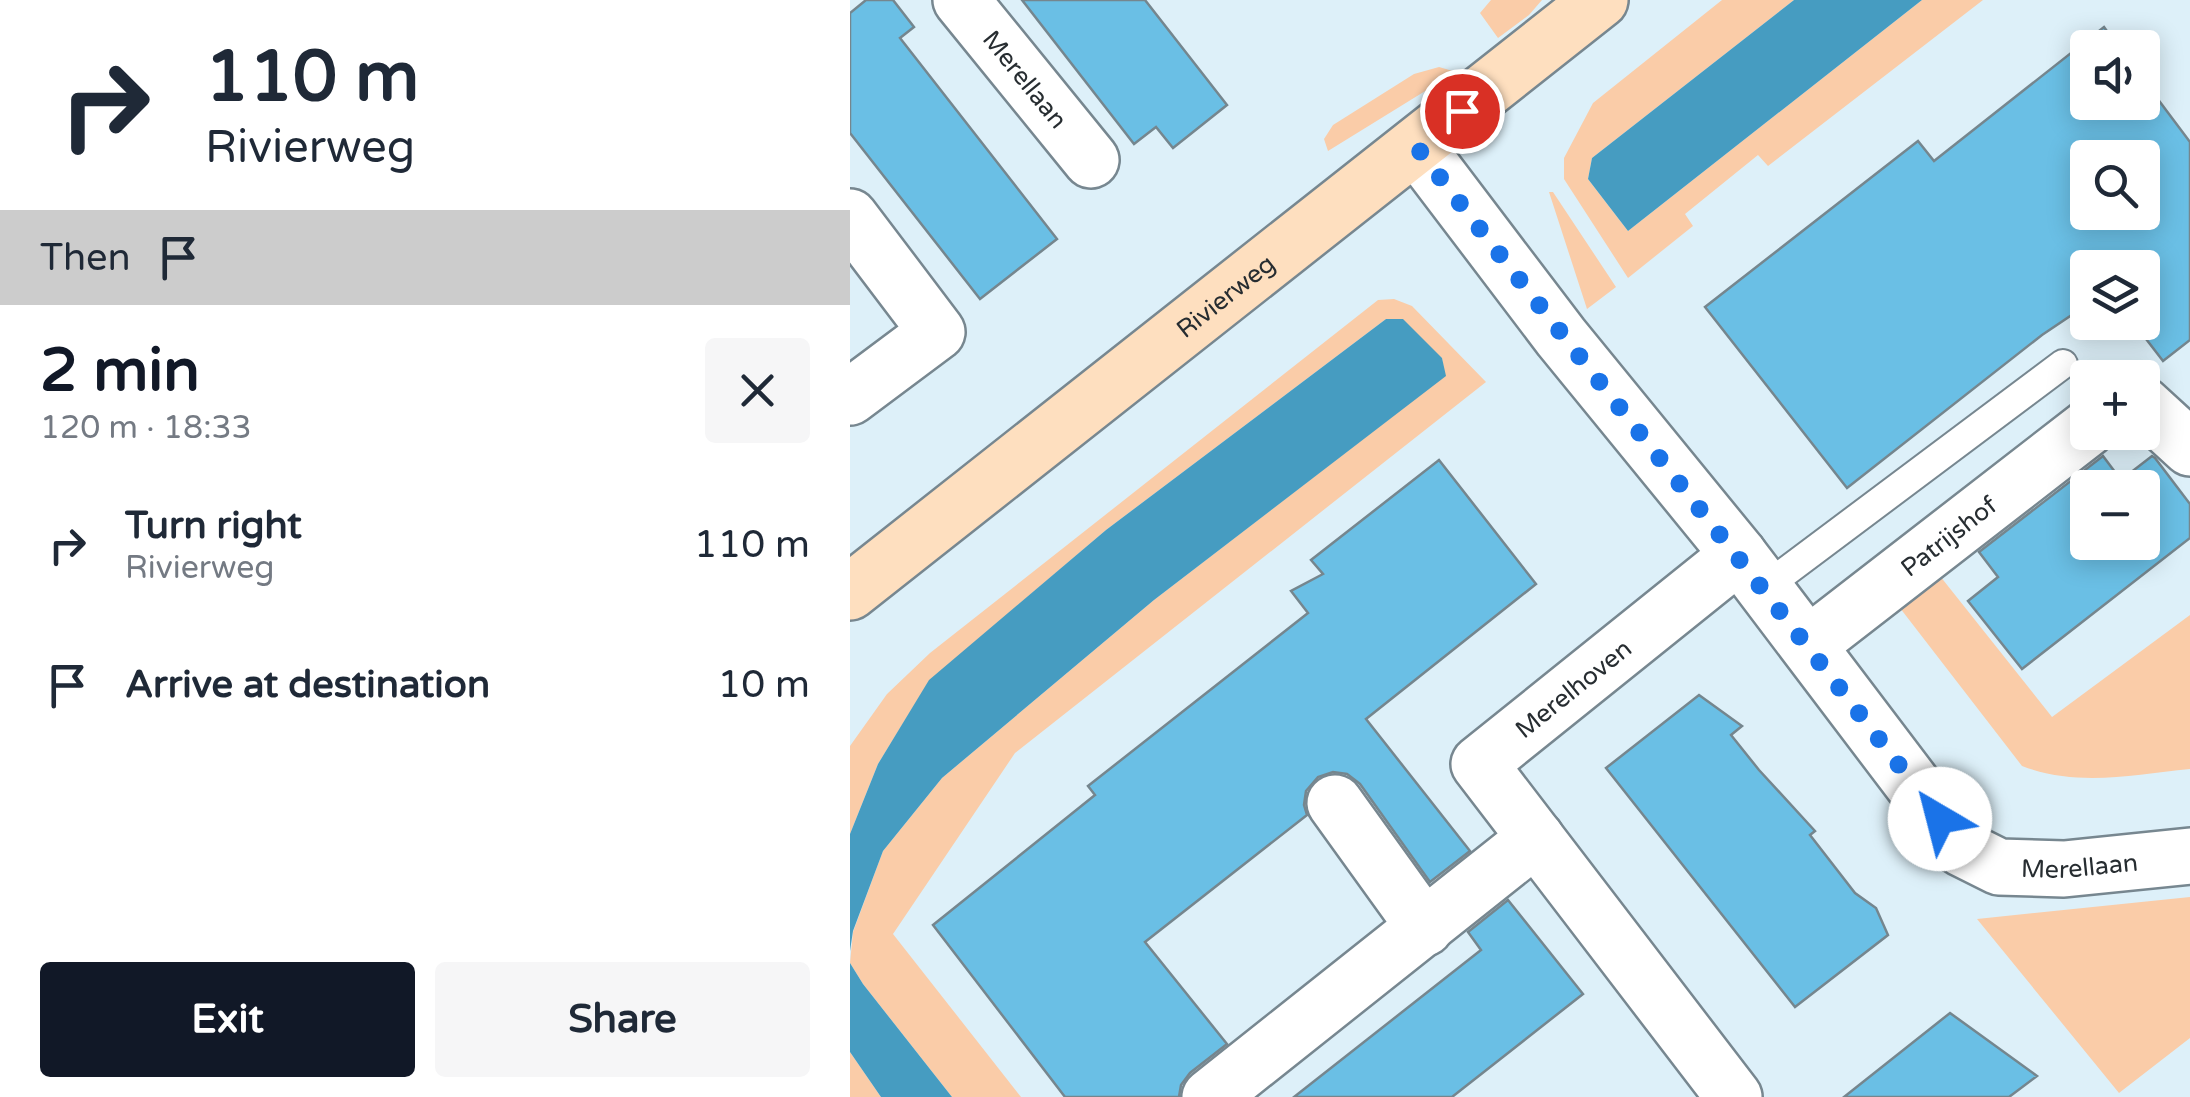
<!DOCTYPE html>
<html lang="en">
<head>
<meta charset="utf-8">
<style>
	body { margin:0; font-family:"Varela Round",sans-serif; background:#f6f6f7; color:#1f2937; height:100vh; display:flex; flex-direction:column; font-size:38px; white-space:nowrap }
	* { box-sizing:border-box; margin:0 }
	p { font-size:32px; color:#747a83 }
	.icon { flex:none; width:55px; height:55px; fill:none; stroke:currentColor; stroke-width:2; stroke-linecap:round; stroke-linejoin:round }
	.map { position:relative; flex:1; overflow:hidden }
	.sheet { display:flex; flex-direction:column; background:#fff; width:850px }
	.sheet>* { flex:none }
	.guide { background:#fff; color:#1f2937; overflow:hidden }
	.controls { position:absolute; left:1220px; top:30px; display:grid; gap:20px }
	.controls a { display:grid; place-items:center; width:90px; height:90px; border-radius:10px; background:#fff; box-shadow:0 5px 25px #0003; font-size:50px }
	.pin { position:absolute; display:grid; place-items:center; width:85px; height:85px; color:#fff; margin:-42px; border:5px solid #fff; border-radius:50%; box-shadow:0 2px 10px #0007 }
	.me { position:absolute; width:110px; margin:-55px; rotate:323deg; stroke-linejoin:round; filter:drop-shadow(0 0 8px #0008) }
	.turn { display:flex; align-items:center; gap:35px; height:210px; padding:0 40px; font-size:45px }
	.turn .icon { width:130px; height:130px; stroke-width:2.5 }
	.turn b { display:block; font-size:70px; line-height:85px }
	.then { display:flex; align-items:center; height:95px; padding:0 40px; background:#0003; gap:20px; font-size:38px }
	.round { display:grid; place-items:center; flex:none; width:105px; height:105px; border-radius:10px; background:#f6f6f7 }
	.overview { display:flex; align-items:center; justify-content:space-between; height:170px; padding:0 40px }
	h1 { font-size:60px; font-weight:700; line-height:75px; color:#111827 }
	.cta { display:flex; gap:20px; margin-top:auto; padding:20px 40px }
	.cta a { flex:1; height:115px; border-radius:10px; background:#111827; color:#fff; font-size:40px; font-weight:700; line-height:115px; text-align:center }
	.cta a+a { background:#f6f6f7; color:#1f2937 }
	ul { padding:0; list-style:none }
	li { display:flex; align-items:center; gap:30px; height:140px; padding:0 40px }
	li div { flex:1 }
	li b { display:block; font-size:38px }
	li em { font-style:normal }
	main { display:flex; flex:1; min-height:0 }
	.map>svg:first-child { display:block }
	.green { fill:#facca8 }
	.water { fill:#469cc1 }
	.building { fill:#6abfe5; stroke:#75868e; stroke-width:2.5; fill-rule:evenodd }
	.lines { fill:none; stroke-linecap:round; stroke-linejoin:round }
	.lane-casing { stroke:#778790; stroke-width:32 }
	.street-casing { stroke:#778790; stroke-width:60 }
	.secondary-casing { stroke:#778790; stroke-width:60 }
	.lane { stroke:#fff; stroke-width:28 }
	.street { stroke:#fff; stroke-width:55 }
	.secondary { stroke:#fedfbf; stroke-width:55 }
	.route { stroke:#1a73e8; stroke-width:18; stroke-dasharray:0 32.4 }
	.labels { text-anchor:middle; stroke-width:8; stroke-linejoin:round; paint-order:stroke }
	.street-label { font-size:25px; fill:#272d31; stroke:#ddf0f9 }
</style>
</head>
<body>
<main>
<section class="sheet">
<div class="guide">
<div class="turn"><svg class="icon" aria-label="right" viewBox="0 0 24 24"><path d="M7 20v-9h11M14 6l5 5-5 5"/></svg><div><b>110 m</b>Rivierweg</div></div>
<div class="then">Then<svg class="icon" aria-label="arrive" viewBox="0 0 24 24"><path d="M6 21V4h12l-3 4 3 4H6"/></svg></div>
</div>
<div class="overview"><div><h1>2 min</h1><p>120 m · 18:33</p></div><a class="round"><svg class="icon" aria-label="close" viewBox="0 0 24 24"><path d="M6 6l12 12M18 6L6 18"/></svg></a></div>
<ul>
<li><svg class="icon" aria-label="right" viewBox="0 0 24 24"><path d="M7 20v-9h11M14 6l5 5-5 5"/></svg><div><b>Turn right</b><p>Rivierweg</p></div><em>110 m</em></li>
<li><svg class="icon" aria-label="arrive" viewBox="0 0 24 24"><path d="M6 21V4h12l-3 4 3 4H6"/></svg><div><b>Arrive at destination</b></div><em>10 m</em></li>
</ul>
<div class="cta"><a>Exit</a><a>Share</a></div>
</section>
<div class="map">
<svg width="1340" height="1097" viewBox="0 0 1340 1097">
	<rect width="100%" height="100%" fill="#ddf0f9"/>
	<path class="green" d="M 641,0 L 692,0 L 679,15 L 648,38 L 630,13 Z
		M 872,0 L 944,0 L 742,158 L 738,179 L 778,231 L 1072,0 L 1133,0 L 918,166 L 908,155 L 835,214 L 843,226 L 778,278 L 714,179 L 714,158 L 743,103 Z
		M 589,67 L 606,72 L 478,151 L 474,139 L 483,125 L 564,74 Z
		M 699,192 L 703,192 L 766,287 L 737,309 Z
		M 544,299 L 562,306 L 636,382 L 165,753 L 43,934 L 171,1097 L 102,1097 L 13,984 L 0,963 L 3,932 L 33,851 L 92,778 L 304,600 L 595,376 L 592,358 L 536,319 L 256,530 L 79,681 L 28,764 L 0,834 L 0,746 L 37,694 L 80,653 L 528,300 Z
		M 1090,576 L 1202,717 L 1340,615 L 1340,769 C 1282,775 1227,787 1172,766 L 1050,608 Z
		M 1340,897 L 1340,1038 L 1269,1093 L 1127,919 Z
		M 0,1052 L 31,1097 L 0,1097 Z"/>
	<path class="water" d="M 944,0 L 1072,0 L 778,231 L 738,179 L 742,158 Z
		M 536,319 L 553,319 L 592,358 L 596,376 L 304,600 L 92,778 L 33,851 L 3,931 L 0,951 L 0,834 L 28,764 L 79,680 L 256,530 Z
		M 0,963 L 13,984 L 102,1097 L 31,1097 L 0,1052 Z"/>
	<path class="building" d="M 16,0 L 43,0 L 64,27 L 50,38 L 207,239 L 130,299 L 0,133 L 0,13 Z
		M 172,0 L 295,0 L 377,105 L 323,148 L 306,127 L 284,144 Z
		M 1254,27 L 1269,48 L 1238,48 L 1238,102 L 1292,102 L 1292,78 L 1340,142 L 1340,340 L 1313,361 L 1283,322 L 1292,322 L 1292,268 L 1238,268 L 1238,304 L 1192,335 L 997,488 L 855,307 L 1068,141 L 1084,161 ZM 1238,158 L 1292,158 L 1292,212 L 1238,212 Z
		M 1253,456 L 1271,480 L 1302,456 L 1305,458 L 1340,504 L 1340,538 L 1172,669 L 1118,601 L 1148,577 L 1129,552 ZM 1238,488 L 1292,488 L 1292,542 L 1238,542 Z
		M 589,460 L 686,584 L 516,719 L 620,851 L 580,882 L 510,784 L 497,774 L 483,772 L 468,777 L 456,791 L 454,805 L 457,815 L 295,942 L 377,1044 L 340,1073 L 331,1085 L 329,1097 L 215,1097 L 83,925 L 245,795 L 238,786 L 458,613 L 441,591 L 473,574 L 461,560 Z
		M 849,695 L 892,726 L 881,735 L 909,770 L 965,831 L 960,835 L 1005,893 L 1026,908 L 1038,935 L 945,1007 L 756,768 Z
		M 658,900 L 733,994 L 602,1097 L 444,1097 L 631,950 L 618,932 Z
		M 1100,1013 L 1187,1076 L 1159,1097 L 994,1097 Z"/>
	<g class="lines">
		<defs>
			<path id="lane" d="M 914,588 L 1213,364"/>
			<g id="street">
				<path id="s1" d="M 111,0 L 241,160"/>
				<path id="s2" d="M 566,146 L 711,337 L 889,555 L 1111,848 L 1149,867 L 1214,869 L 1340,856"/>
				<path d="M 0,217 L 87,332 L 0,397"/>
				<path d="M 1292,404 L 1340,448"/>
				<path id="s3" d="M 958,645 L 1238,428"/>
				<path d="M 485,803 L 575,928"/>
				<path d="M 360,1097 L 686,838"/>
				<path id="s4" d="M 884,1097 L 629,764 L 889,555"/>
			</g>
			<g id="secondary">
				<path id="s5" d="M 0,592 L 750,0"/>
			</g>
		</defs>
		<use href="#lane" class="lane-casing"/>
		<use href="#street" class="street-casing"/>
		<use href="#secondary" class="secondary-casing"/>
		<use href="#lane" class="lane"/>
		<use href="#street" class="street"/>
		<use href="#secondary" class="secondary"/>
	</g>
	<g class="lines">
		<path class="route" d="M 612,111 L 566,146 C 739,372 918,592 1090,819"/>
	</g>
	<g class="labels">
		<g class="street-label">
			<text dy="9" stroke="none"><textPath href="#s1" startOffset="102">Merellaan</textPath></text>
			<text dy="9" stroke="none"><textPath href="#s5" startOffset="478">Rivierweg</textPath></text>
			<text dy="9" stroke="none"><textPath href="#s3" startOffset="178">Patrijshof</textPath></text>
			<text dy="9" stroke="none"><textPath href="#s4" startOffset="540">Merelhoven</textPath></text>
			<text dy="9" stroke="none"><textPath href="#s2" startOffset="1012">Merellaan</textPath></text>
		</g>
	</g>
</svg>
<div class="controls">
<a><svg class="icon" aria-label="sound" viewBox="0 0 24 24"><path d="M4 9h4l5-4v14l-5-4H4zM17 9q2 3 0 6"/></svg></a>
<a><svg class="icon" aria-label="search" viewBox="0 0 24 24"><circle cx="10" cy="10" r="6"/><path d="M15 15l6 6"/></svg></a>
<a><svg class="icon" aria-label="layers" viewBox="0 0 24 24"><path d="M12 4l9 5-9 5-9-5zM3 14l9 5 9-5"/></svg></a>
<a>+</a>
<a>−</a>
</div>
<div class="pin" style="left:612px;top:111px;background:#d93025"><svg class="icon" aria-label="arrive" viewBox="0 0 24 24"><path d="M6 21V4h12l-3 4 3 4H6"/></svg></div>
<svg class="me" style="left:1090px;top:819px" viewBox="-20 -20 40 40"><circle r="19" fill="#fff"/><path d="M0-13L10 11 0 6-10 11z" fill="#1a73e8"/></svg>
</div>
</main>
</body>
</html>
